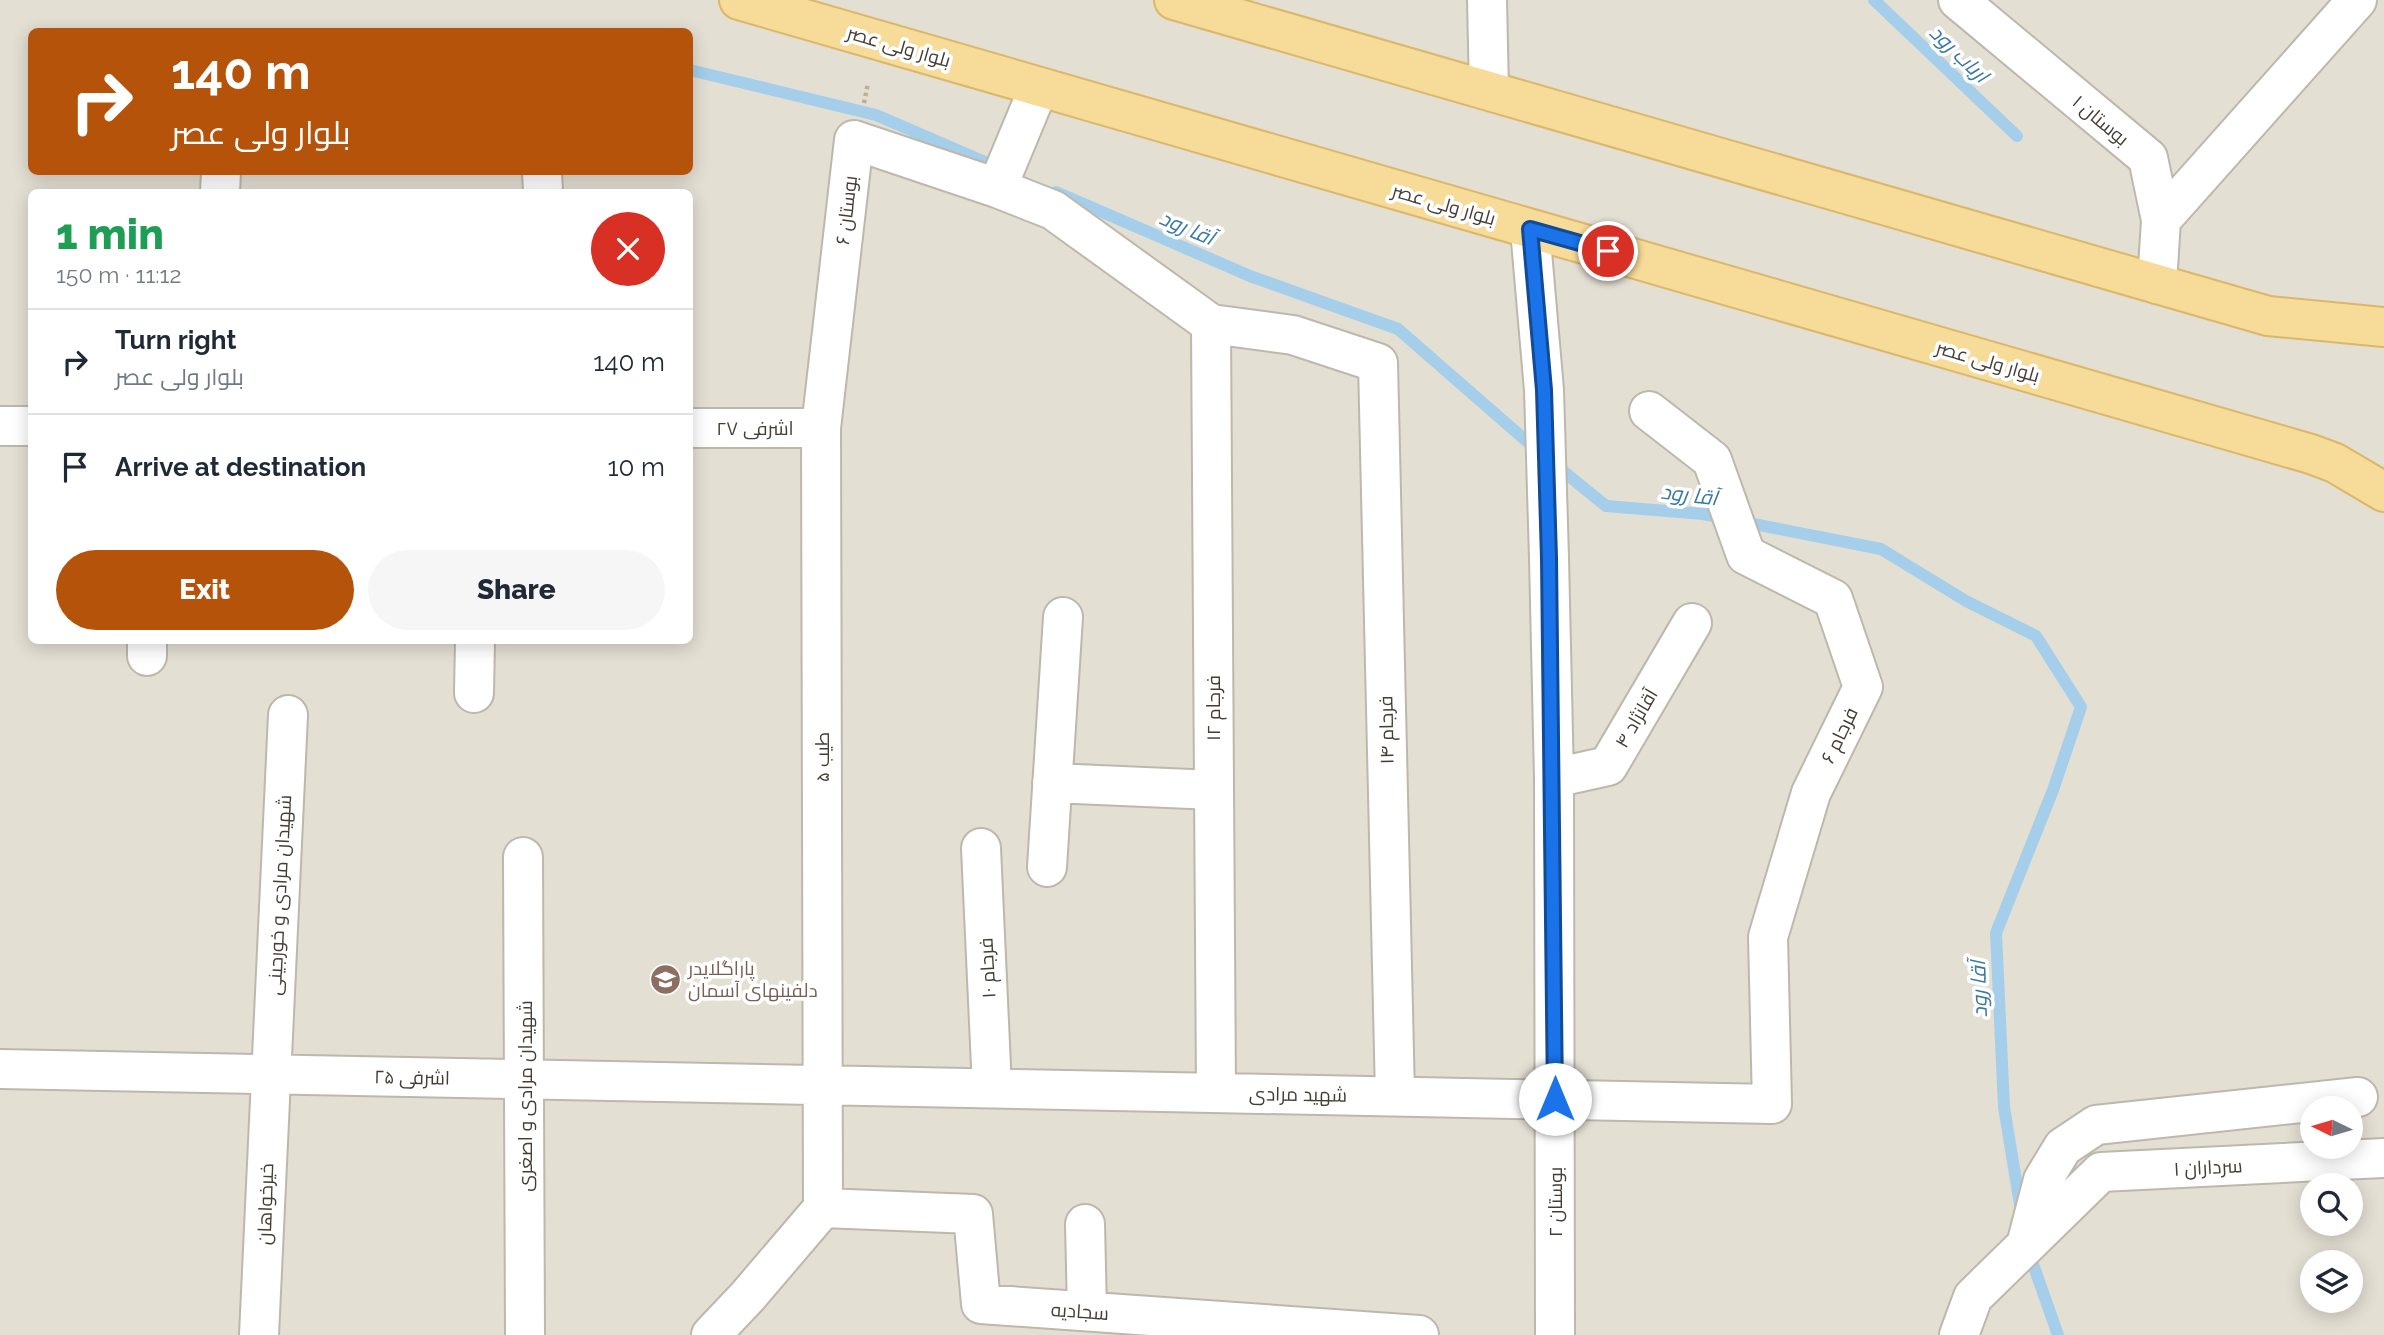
<!DOCTYPE html>
<html lang="en">
<head>
<meta charset="utf-8">
<style>
	body { margin:0; font-family:Raleway,Cairo,sans-serif; background:#f6f6f7; color:#1f2937; height:100vh; display:flex; flex-direction:column; font-size:26px; white-space:nowrap }
	* { box-sizing:border-box; margin:0 }
	p { font-size:23px; color:#747a83 }
	.icon { flex:none; width:38px; height:38px; fill:none; stroke:currentColor; stroke-width:2; stroke-linecap:round; stroke-linejoin:round }
	.map { position:relative; flex:1; overflow:hidden }
	.sheet { position:absolute; left:28px; top:189px; width:665px; height:455px; display:flex; flex-direction:column; background:#fff; border-radius:10px; box-shadow:0 4px 18px #0003 }
	.sheet>* { flex:none }
	.banner { position:absolute; left:28px; top:28px; width:665px; height:147px; border-radius:10px; box-shadow:0 4px 18px #0003; background:#b45309; color:#fff; overflow:hidden }
	.needle { width:46px; rotate:275deg }
	.controls { position:absolute; left:2300px; top:1096px; display:grid; gap:14px }
	.controls a { display:grid; place-items:center; width:63px; height:63px; border-radius:50%; background:#fff; box-shadow:0 4px 18px #0003; font-size:35px }
	.pin { position:absolute; display:grid; place-items:center; width:60px; height:60px; color:#fff; margin:-30px; border:4px solid #fff; border-radius:50%; box-shadow:0 2px 7px #0007 }
	.me { position:absolute; width:77px; margin:-38px; rotate:0deg; stroke-linejoin:round; filter:drop-shadow(0 0 5px #0008) }
	.turn { display:flex; align-items:center; gap:24px; height:147px; padding:0 28px; font-size:32px }
	.turn .icon { width:91px; height:91px; stroke-width:2.5 }
	.turn b { display:block; font-size:49px; line-height:60px }
	.round { display:grid; place-items:center; flex:none; width:74px; height:74px; border-radius:37px; background:#f6f6f7 }
	.summary { display:flex; align-items:center; justify-content:space-between; height:119px; padding:0 28px }
	h1 { font-size:42px; font-weight:800; line-height:52px; color:#1e9e55 }
	.primary-button { display:flex; gap:14px; margin-top:auto; padding:14px 28px }
	.primary-button a { flex:1; height:80px; border-radius:42px; background:#b45309; color:#fff; font-size:28px; font-weight:800; line-height:80px; text-align:center }
	.primary-button a+a { background:#f6f6f7; color:#1f2937 }
	ul { padding:0; list-style:none }
	li { display:flex; align-items:center; gap:21px; height:105px; padding:0 28px; border-top:2px solid #e0e1e3 }
	li div { flex:1 }
	li b { display:block; font-size:26px }
	li em { font-style:normal }
	.map>svg:first-child { display:block }
	.residential { fill:#e4dfd3; fill-rule:evenodd }
	.lines { fill:none; stroke-linecap:round; stroke-linejoin:round }
	.stream { stroke:#a4ceea; stroke-width:12 }
	.street-casing { stroke:#beb7ab; stroke-width:42 }
	.primary-casing { stroke:#dab769; stroke-width:42 }
	.path { stroke:#bcb09a; stroke-width:4.5; stroke-dasharray:3.5 3.5; stroke-linecap:butt }
	.street { stroke:#fff; stroke-width:38 }
	.primary { stroke:#f7db98; stroke-width:38 }
	.route-casing { stroke:#114b97; stroke-width:18 }
	.route { stroke:#1a73e8; stroke-width:12 }
	.labels { text-anchor:middle; stroke-width:7; stroke-linejoin:round; paint-order:stroke }
	.street-label { font-size:19px; fill:#433d35; stroke:#fff }
	.education-label { font-size:19px; fill:#785e54; stroke:#fff; text-anchor:start }
	.water-label { font-size:21px; font-style:italic; fill:#3678a6; stroke:#fff }
</style>
</head>
<body>
<div class="map">
<svg width="2384" height="1335" viewBox="0 0 2384 1335">
	<rect width="100%" height="100%" fill="#f1ede5"/>
	<path class="residential" d="M 0,0 L 2384,0 L 2384,1335 L 0,1335 ZM 32,32 L 690,32 L 690,172 L 32,172 ZM 32,192 L 690,192 L 690,640 L 32,640 ZM 2312,1108 L 2350,1108 L 2350,1146 L 2312,1146 ZM 2312,1185 L 2350,1185 L 2350,1223 L 2312,1223 ZM 2312,1262 L 2350,1262 L 2350,1300 L 2312,1300 Z"/>
	<g class="lines">
		<path class="stream" d="M 1874,0 L 2017,136
			M 690,70 L 876,115 L 1001,169
			M 1056,192 L 1250,276 L 1398,329 L 1539,452
			M 1553,463 L 1606,506 L 1703,514 L 1881,549 L 1966,601 L 2036,636 L 2081,707 L 2053,790 L 1996,933 L 2004,1107 L 2021,1211
			M 2028,1250 L 2058,1335"/>
		<defs>
			<path id="street" d="M 1487,0 L 1489,90
				M 1958,0 L 2148,158 L 2161,220 L 2157,284
				M 542,172 L 543,192
				M 997,188 L 1039,87
				M 220,192 L 221,172
				M 2161,220 L 2357,0
				M 1530,229 L 1544,390 L 1549,558 L 1554,778 L 1555,1335
				M 1211,324 L 1216,1093
				M 0,426 L 32,426
				M 690,428 L 821,428
				M 147,656 L 147,640
				M 474,693 L 475,640
				M 1554,778 L 1608,766 L 1692,623
				M 1052,783 L 1214,790
				M 981,848 L 992,1088
				M 523,857 L 525,1335
				M 1047,867 L 1063,617
				M 0,1069 L 1772,1104 L 1768,937 L 1811,793 L 1863,687 L 1833,599 L 1746,555 L 1712,460 L 1649,411
				M 823,1208 L 973,1214 L 981,1304 L 1419,1335
				M 1085,1224 L 1087,1311
				M 2026,1245 L 2043,1180 L 2063,1147 L 2096,1125 L 2358,1097
				M 259,1335 L 288,715
				M 711,1335 L 747,1297 L 823,1208 L 821,428 L 854,140 L 997,188 L 1053,210 L 1211,324 L 1293,335 L 1378,363 L 1395,1096
				M 1959,1335 L 1973,1297 L 2101,1172 L 2384,1158"/>
			<path id="primary" d="M 739,0 L 2311,454 L 2335,463 L 2384,492
				M 1174,0 L 2268,316 L 2384,327"/>
		</defs>
		<use href="#street" class="street-casing"/>
		<use href="#primary" class="primary-casing"/>
		<path class="path" d="M 864,103 L 868,83"/>
		<use href="#street" class="street"/>
		<use href="#primary" class="primary"/>
	</g>
	<g class="lines">
		<defs>
			<path id="route" d="M 1555,1099 L 1549,558 L 1544,390 L 1530,229 L 1608,251"/>
		</defs>
		<use href="#route" class="route-casing"/>
		<use href="#route" class="route"/>
	</g>
	<defs>
		<symbol id="university-disc" viewBox="-11 -11 22 22"><circle r="9.5" fill="#8d6e63" stroke="#fff"/><path d="M0-5L7-2L0 1L-7-2ZM-4 1L0 2.5L4 1V4Q0 6-4 4Z" fill="#fff"/></symbol>
	</defs>
	<g fill-rule="evenodd">
		<use href="#university-disc" x="648" y="962" width="35" height="35"/>
	</g>
	<g class="labels">
		<g class="street-label">
			<text transform="translate(899 46) rotate(16)" y="7">بلوار ولی عصر</text>
			<text transform="translate(2101 120) rotate(40)" y="7">بوستان ۱</text>
			<text transform="translate(1444 204) rotate(16)" y="7">بلوار ولی عصر</text>
			<text transform="translate(846 210) rotate(-83)" y="7">بوستان ۶</text>
			<text transform="translate(1988 361) rotate(16)" y="7">بلوار ولی عصر</text>
			<text x="755" y="435">اشرفی ۲۷</text>
			<text transform="translate(1213 708) rotate(-90)" y="7">فرجام ۱۲</text>
			<text transform="translate(1636 718) rotate(-60)" y="7">آقانژاد ۴</text>
			<text transform="translate(1386 730) rotate(-91)" y="7">فرجام ۱۴</text>
			<text transform="translate(1839 735) rotate(-64)" y="7">فرجام ۶</text>
			<text transform="translate(822 757) rotate(-90)" y="7">طیب ۵</text>
			<text transform="translate(279 895) rotate(-87)" y="7">شهیدان مرادی و خورجینی</text>
			<text transform="translate(987 968) rotate(-93)" y="7">فرجام ۱۰</text>
			<text transform="translate(412 1077) rotate(1)" y="7">اشرفی ۲۵</text>
			<text transform="translate(1298 1094) rotate(1)" y="7">شهید مرادی</text>
			<text transform="translate(525 1096) rotate(-90)" y="7">شهیدان مرادی و اصغری</text>
			<text transform="translate(2208 1167) rotate(-3)" y="7">سرداران ۱</text>
			<text transform="translate(1555 1202) rotate(-90)" y="7">بوستان ۲</text>
			<text transform="translate(265 1204) rotate(-88)" y="7">خیرخواهان</text>
			<text transform="translate(1080 1311) rotate(4)" y="7">سجادیه</text>
		</g>
		<g class="education-label">
			<text x="688" y="975">پاراگلایدر<tspan x="688" dy="22">دلفینهای آسمان</tspan></text>
		</g>
		<g class="water-label">
			<text transform="translate(1959 54) rotate(44)" y="7">ارباب رود</text>
			<text transform="translate(1187 228) rotate(23)" y="7">آقا رود</text>
			<text transform="translate(1689 495) rotate(7)" y="7">آقا رود</text>
			<text transform="translate(1979 989) rotate(-92)" y="7">آقا رود</text>
		</g>
	</g>
</svg>
<div class="controls">
<a><svg class="needle" viewBox="-14 -14 28 28"><path d="M0-13l5 13h-10z" fill="#e53935"/><path d="M0 13l5-13h-10z" fill="#747a83"/></svg></a>
<a><svg class="icon" aria-label="search" viewBox="0 0 24 24"><circle cx="10" cy="10" r="6"/><path d="M15 15l6 6"/></svg></a>
<a><svg class="icon" aria-label="layers" viewBox="0 0 24 24"><path d="M12 4l9 5-9 5-9-5zM3 14l9 5 9-5"/></svg></a>
</div>
<div class="pin" style="left:1608px;top:251px;background:#d93025"><svg class="icon" aria-label="arrive" viewBox="0 0 24 24"><path d="M6 21V4h12l-3 4 3 4H6"/></svg></div>
<svg class="me" style="left:1555px;top:1099px" viewBox="-20 -20 40 40"><circle r="19" fill="#fff"/><path d="M0-13L10 11 0 6-10 11z" fill="#1a73e8"/></svg>
<div class="banner">
<div class="turn"><svg class="icon" aria-label="right" viewBox="0 0 24 24"><path d="M7 20v-9h11M14 6l5 5-5 5"/></svg><div><b>140 m</b>بلوار ولی عصر</div></div>
</div>
<section class="sheet">
<div class="summary"><div><h1>1 min</h1><p>150 m · 11:12</p></div><a class="round" style="background:#d93025;color:#fff"><svg class="icon" aria-label="close" viewBox="0 0 24 24"><path d="M6 6l12 12M18 6L6 18"/></svg></a></div>
<ul>
<li><svg class="icon" aria-label="right" viewBox="0 0 24 24"><path d="M7 20v-9h11M14 6l5 5-5 5"/></svg><div><b>Turn right</b><p>بلوار ولی عصر</p></div><em>140 m</em></li>
<li><svg class="icon" aria-label="arrive" viewBox="0 0 24 24"><path d="M6 21V4h12l-3 4 3 4H6"/></svg><div><b>Arrive at destination</b></div><em>10 m</em></li>
</ul>
<div class="primary-button"><a>Exit</a><a>Share</a></div>
</section>
</div>
</body>
</html>
